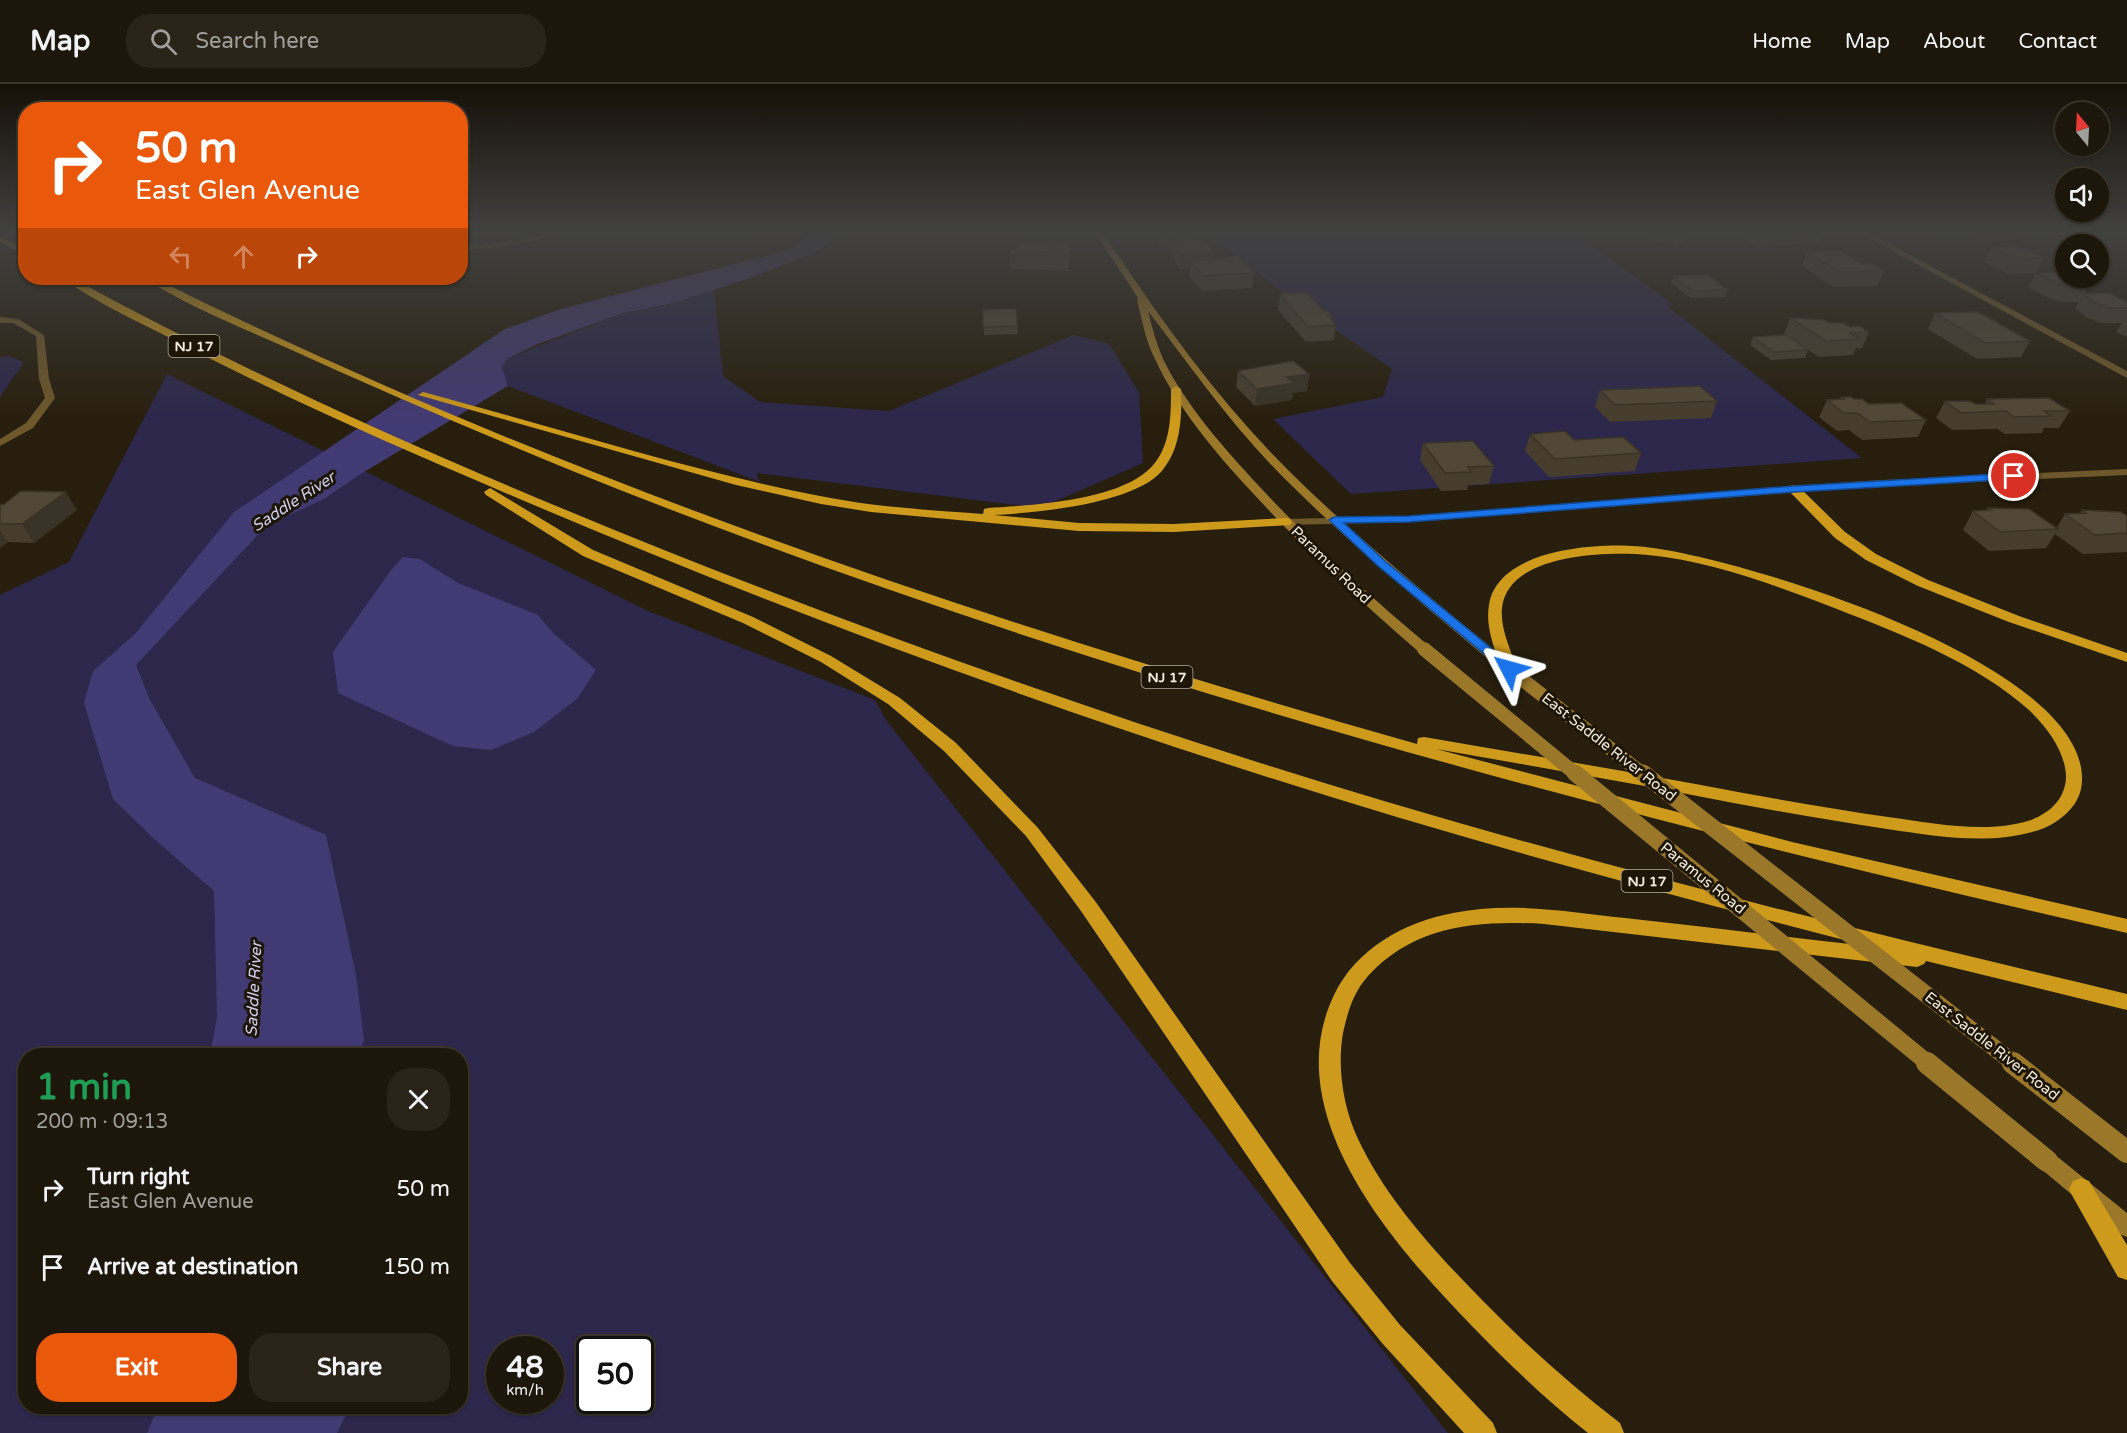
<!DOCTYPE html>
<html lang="en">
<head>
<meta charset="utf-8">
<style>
	body { margin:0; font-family:"Varela Round",sans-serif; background:#2a2318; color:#f1f3f6; height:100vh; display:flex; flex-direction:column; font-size:22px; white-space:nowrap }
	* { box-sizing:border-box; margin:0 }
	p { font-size:20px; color:#a09f9c }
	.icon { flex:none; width:33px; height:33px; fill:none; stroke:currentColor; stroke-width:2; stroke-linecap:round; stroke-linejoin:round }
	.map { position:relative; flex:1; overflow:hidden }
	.panel { position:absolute; left:18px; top:964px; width:450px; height:366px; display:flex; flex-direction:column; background:#1d160a; border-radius:24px; box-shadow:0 2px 4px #0004,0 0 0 2px #3b352b }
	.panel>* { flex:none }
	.banner { position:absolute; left:18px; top:18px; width:450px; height:183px; border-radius:24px; box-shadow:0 2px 4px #0004,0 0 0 2px #3b352b; background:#ea580c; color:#fff; overflow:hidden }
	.needle { width:39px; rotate:342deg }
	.tools { position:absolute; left:2055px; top:18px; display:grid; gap:12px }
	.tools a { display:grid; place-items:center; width:54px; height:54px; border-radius:50%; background:#1d160a; box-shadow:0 2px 4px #0004,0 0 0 2px #3b352b; font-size:30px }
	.speed { position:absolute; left:486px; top:1252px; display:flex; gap:12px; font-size:30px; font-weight:700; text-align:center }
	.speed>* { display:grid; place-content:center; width:78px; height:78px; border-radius:50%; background:#1d160a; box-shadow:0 2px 4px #0004,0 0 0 2px #3b352b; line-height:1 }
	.speed small { font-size:15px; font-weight:400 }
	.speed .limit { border:3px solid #111; border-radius:9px; background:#fff; color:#111 }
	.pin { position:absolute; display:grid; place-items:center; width:51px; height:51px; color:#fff; margin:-26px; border:3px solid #fff; border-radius:50%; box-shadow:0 2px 6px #0007 }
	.me { position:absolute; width:66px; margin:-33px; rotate:309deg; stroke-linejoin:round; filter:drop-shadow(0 0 4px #0008) }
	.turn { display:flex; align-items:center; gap:21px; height:126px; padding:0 18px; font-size:27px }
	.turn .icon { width:78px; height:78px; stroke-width:2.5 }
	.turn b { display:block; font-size:42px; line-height:51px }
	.lanes { display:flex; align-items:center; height:57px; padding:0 18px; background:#0003; justify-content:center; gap:30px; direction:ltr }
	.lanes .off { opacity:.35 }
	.round { display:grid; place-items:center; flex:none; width:63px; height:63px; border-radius:24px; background:#2a2318 }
	.overview { display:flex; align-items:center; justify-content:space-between; height:102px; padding:0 18px }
	h1 { font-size:36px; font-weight:800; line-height:45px; color:#1e9e55 }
	.action { display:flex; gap:12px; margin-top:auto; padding:12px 18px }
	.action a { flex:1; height:69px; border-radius:24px; background:#ea580c; color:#fff; font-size:24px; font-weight:800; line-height:69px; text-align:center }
	.action a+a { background:#2a2318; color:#f1f3f6 }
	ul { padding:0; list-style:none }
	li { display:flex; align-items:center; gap:18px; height:78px; padding:0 18px }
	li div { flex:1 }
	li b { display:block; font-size:22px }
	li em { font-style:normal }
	header { display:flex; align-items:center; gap:36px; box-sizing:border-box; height:84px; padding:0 30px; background:#1d160a; border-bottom:2px solid #3b352b }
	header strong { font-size:28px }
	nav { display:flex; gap:33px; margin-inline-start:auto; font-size:21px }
	.search { width:420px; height:54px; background:#2a2318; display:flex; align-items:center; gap:15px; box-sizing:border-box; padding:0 21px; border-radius:24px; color:#a09f9c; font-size:22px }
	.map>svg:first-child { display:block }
	.green { fill:#2c274b; fill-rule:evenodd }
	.water { fill:#423a72 }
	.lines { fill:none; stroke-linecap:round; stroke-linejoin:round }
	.service { fill:#6e582b; fill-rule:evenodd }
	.minor { fill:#6e582b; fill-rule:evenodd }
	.tertiary { fill:#6e582b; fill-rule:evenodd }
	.secondary { fill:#9b772a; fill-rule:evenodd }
	.trunk { fill:#ce9a1c; fill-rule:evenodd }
	.secondary-bridge-far2 { stroke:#9b772a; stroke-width:14 }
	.secondary-bridge-far1 { stroke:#9b772a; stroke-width:17 }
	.secondary-bridge { stroke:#9b772a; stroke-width:22 }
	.wall { fill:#463d2e }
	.shaded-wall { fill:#393226 }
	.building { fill:#514736; stroke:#393226; stroke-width:1.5 }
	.route { fill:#1a73e8; stroke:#114b97; stroke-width:1.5 }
	.labels { text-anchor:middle; stroke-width:6; stroke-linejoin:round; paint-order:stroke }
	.shield { fill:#1d1505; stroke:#b1aa9e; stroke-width:1.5 }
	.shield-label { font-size:14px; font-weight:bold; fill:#f0eadf }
	.street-label { font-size:15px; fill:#f0eadf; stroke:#1d1505 }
	.water-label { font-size:16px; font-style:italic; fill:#cfcdf0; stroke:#1d1505 }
</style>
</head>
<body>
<header>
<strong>Map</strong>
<div class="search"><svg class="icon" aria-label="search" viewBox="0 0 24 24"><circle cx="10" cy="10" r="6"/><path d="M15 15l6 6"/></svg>Search here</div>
<nav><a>Home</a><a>Map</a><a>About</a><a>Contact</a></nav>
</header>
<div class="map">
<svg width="2127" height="1349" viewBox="0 0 2127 1349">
	<rect width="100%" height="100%" fill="#271e0d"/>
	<path class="green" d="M 1204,147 L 1572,147 L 1674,221 L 1667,222 L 1862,374 L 1351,410 L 1273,335 L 1383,313 L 1392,285 L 1286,211 Z
		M 714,206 L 723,292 L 760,318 L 889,327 L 1074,251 L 1109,260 L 1139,308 L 1143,379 L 1040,424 L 756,389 L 760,398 L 508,302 L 502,283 L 508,274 L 623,229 L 674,219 Z
		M 9,272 L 24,278 L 0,313 L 0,273 Z
		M 167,290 L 648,527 L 875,616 L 886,636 L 1448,1349 L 0,1349 L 0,511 L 69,478 ZM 26,972 L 460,972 L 460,1323 L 26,1323 ZM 500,1266 L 550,1266 L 550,1317 L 500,1317 ZM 590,1266 L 640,1266 L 640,1317 L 590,1317 Z"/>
	<path class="water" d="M 809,147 L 844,147 L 816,168 L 750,194 L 674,219 L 623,229 L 538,260 L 508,274 L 502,283 L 508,302 L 359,391 L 324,415 L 266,442 L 136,581 L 150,616 L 195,694 L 326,751 L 356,891 L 364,956 L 358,972 L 210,972 L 217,933 L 214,807 L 152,753 L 113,715 L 84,619 L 93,587 L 135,550 L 234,428 L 505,245 L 561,225 L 792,165 L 804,154 Z
		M 403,473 L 420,475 L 458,499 L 538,531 L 553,549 L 596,586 L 577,615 L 534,648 L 491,666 L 453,662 L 338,609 L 333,568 L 391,486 Z
		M 158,1323 L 350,1323 L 337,1349 L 147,1349 Z"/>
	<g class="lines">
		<path class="service" d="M 0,233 L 18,235 L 44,251 L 49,295 L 55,314 L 33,344 L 0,362 L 0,355 L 26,339 L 45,314 L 39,295 L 36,252 L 13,239 L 0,239 Z"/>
		<path class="minor" d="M 565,147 L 581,147 L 506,162 L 460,166 L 460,162 L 506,158 Z
			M 1855,147 L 1865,147 L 2127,287 L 2127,294 Z"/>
		<path class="tertiary" d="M 2127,385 L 2127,391 L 1864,403 L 1409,438 L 1286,441 L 1280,438 L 1286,435 L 1409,432 L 1864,397 Z"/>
		<path class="secondary" d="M 1094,147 L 1102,147 C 1157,231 1218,317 1290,388 C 1360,457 1437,519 1514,582 L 1516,585 L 1514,588 L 1504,588 C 1428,525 1352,462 1283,393 C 1232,342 1191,283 1148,227 C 1152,243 1156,259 1163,275 C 1187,323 1223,363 1259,402 C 1312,459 1369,512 1429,562 L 1431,565 L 1429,568 L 1419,568 C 1360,517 1303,464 1250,406 C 1213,366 1177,323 1154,273 C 1145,255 1142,235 1137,216 L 1138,214 Z
			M 2047,1067 L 2054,1070 L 2127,1129 L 2127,1153 L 2119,1150 L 2040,1084 L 2037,1077 L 2040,1070 Z"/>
		<path class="trunk" d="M 0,152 L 26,166 L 26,172 L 0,158 Z
			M 62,194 L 72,194 C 264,299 465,386 669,468 C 904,561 1142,645 1384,717 C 1629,790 1878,851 2127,910 L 2127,926 L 1926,877 L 1924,880 L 1917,883 L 1544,840 C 1479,836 1414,841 1368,892 C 1353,909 1348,927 1343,949 C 1337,983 1343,1023 1358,1055 C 1388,1118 1436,1169 1485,1219 C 1527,1262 1572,1302 1620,1339 L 1624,1349 L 1588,1349 C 1546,1316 1507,1278 1470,1240 C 1393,1160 1277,1030 1334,911 C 1356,865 1404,838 1453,829 C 1510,817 1568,828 1625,834 C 1706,843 1787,853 1868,862 C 1664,810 1461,755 1261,691 C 1008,610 759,517 515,413 C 402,365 289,316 180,259 C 141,239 98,220 62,194 Z
			M 144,194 L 154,194 C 556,394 986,538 1417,660 L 1418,654 L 1424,653 C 1516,669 1609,684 1701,701 C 1764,713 1826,724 1888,733 C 1933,739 1984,750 2028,737 C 2049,730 2066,715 2066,692 C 2065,667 2047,643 2029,626 C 1975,578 1903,551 1837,525 C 1776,502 1713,477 1648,471 C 1608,467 1508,469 1502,524 C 1500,545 1511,566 1517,585 L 1509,590 L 1501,585 C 1495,565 1485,543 1489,521 C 1498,462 1608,457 1653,464 C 1749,477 2081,578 2082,694 C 2083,720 2061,738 2039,746 C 1989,762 1937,752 1887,745 C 1820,735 1754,723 1687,710 C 1604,694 1520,680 1436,665 L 1792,758 L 2127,835 L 2127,849 C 1601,729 1077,590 575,388 C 478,348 381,307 285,263 C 238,242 187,222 144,194 Z
			M 1176,302 L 1181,305 C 1182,334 1181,365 1161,388 C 1132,420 1036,429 994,431 L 1079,439 L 1174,440 L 1286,434 L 1290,435 L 1292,438 L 1290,441 L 1174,448 L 1079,447 L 871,428 L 821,420 L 736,401 L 418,311 L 423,308 L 427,309 C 557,344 687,386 820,412 C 874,423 929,426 983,430 L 984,425 L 988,424 C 1032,421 1130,417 1157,376 C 1171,356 1171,329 1171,305 Z
			M 1794,401 L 1798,402 L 1845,448 L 1876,470 L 1928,496 L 2019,532 L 2127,569 L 2127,578 L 2009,538 L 1918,502 L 1866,476 L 1835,454 L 1790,408 L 1790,402 Z
			M 490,404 L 593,466 L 753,533 L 831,572 L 900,614 L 956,659 L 1038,744 L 1095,817 L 1350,1179 L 1400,1241 L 1493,1339 L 1497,1349 L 1464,1349 L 1382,1259 L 1332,1197 L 1081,827 L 1026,752 L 944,667 L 888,620 L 821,578 L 743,539 L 583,472 L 486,411 L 484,408 Z
			M 2081,1094 L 2089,1097 L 2127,1161 L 2127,1196 L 2118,1193 L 2073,1113 L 2069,1105 L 2073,1097 Z"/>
		<path class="secondary-bridge-far2" d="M 1424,565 L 1577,691
			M 1509,585 L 1644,691"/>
		<path class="secondary-bridge-far1" d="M 1575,689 L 1929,980
			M 1643,689 L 2015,980"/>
		<path class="secondary-bridge" d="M 1927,979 L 2047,1077
			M 2013,979 L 2127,1068"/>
	</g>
	<path class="wall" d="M 1156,147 L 1192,147 L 1191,156 L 1213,175 L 1254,189 L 1252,204 L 1202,207 L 1190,193 L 1190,184 L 1179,185 L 1172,171 L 1172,164 L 1162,164 L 1156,152 Z
		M 1623,147 L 1693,147 L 1690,154 L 1676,162 L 1622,150 Z
		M 1740,147 L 1825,147 L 1820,159 L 1759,163 L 1738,152 Z
		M 1925,147 L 2019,147 L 2014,157 L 1938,154 Z
		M 2042,147 L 2122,147 L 2119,153 L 2059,155 Z
		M 1070,156 L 1069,187 L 1010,185 L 1010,171 Z
		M 1992,163 L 2044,174 L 2036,189 L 2087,199 L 2086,201 L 2089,202 L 2084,210 L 2127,218 L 2127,253 L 2116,248 L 2122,239 L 2101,239 L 2088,234 L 2075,225 L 2079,218 L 2064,218 L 2051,215 L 2028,203 L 2036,189 L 2009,190 L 1984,178 Z
		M 1807,168 L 1862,180 L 1884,187 L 1877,202 L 1833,203 L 1802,182 Z
		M 1674,192 L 1728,206 L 1725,213 L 1691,214 L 1671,199 Z
		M 1280,210 L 1324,227 L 1332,232 L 1331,235 L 1336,241 L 1334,256 L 1306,258 L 1278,226 Z
		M 1016,225 L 1018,250 L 984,251 L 983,226 Z
		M 1935,229 L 2030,257 L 2021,273 L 1977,275 L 1928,245 Z
		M 1790,234 L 1850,243 L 1869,248 L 1862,264 L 1856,264 L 1853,271 L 1819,273 L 1795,257 L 1808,266 L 1805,274 L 1771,276 L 1750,261 L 1753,253 L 1786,251 L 1784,250 Z
		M 1238,287 L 1309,290 L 1307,307 L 1293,309 L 1292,316 L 1255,322 L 1236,303 Z
		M 1600,306 L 1717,317 L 1711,334 L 1610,338 L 1595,323 Z
		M 1841,313 L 1854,315 L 1926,336 L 1918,353 L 1862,356 L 1849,346 L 1837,347 L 1819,333 L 1827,316 L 1840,316 Z
		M 1987,315 L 2070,327 L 2059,344 L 2044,344 L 2042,349 L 2005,350 L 1997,345 L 1952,346 L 1936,334 L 1945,317 L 1975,320 L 1985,320 Z
		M 1530,350 L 1574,356 L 1641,369 L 1635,387 L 1549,393 L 1525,367 Z
		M 1423,359 L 1494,382 L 1489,400 L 1468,401 L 1467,406 L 1441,407 L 1420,376 Z
		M 0,420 L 77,426 L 34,459 L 8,458 L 0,464 Z
		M 1988,424 L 2056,445 L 2065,430 L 2080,429 L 2082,426 L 2127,432 L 2127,468 L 2083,470 L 2055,450 L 2046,464 L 1989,467 L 1963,446 L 1973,427 L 1986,427 Z"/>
	<path class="shaded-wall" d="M 1683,147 L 1693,147 L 1690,154 L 1676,162 L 1681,148 Z
		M 1183,149 L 1182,163 L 1172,157 L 1172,164 L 1162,164 L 1163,150 Z
		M 1214,168 L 1213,182 L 1191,178 L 1190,184 L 1179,185 L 1180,170 Z
		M 1309,290 L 1307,307 L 1293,309 L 1292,316 L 1255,322 L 1257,305 L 1287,293 Z
		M 66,408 L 77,426 L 34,459 L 22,440 Z
		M 0,447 L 8,458 L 0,464 Z"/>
	<path class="building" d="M 1161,147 L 1181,147 L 1183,149 L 1163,150 Z
		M 1761,147 L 1795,147 L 1764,149 Z
		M 1201,155 L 1214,168 L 1180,170 L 1172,157 Z
		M 1070,156 L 1069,172 L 1010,171 L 1010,166 L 1020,163 L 1020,159 Z
		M 2018,162 L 2044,174 L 2017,175 L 1992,163 Z
		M 1840,167 L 1862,180 L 1872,180 L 1884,187 L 1839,188 L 1807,168 Z
		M 1238,172 L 1254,189 L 1203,192 L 1191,178 Z
		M 2063,188 L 2066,189 L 2066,194 L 2076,194 L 2087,199 L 2081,199 L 2089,202 L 2073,203 L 2059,200 L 2036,189 Z
		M 1707,191 L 1728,206 L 1693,207 L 1674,192 Z
		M 1307,209 L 1324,227 L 1328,227 L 1332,232 L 1328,232 L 1336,241 L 1308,243 L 1280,210 Z
		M 2109,209 L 2127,218 L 2127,224 L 2110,224 L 2096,219 L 2083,210 Z
		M 1016,225 L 1017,242 L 983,243 L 983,226 Z
		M 1978,228 L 2030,257 L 1985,259 L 1935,229 Z
		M 1790,234 L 1824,236 L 1829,239 L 1843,239 L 1850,243 L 1859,242 L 1869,248 L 1850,249 L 1860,255 L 1826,257 Z
		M 1786,251 L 1808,266 L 1774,268 L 1753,253 Z
		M 1293,277 L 1309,290 L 1287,293 L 1294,299 L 1257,305 L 1238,287 Z
		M 1700,302 L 1717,317 L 1615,321 L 1600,306 Z
		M 1841,313 L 1851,313 L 1854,315 L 1862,315 L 1869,320 L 1901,319 L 1926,336 L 1870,338 L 1857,329 L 1844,329 L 1827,316 L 1844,315 Z
		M 2049,314 L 2070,327 L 2044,327 L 2051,332 L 2014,333 L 2006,327 L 1961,329 L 1945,317 L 1970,317 L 1975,320 L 1994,320 L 1987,315 Z
		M 1565,347 L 1574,356 L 1623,353 L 1641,369 L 1555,375 L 1530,350 Z
		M 1473,357 L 1494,382 L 1468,383 L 1471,388 L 1445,389 L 1423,359 Z
		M 21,407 L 66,408 L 22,440 L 0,440 L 0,420 L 3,421 Z
		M 1988,424 L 2029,425 L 2058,445 L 2000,448 L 1973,427 L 1991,426 Z
		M 2082,426 L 2121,428 L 2127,432 L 2127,449 L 2095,451 L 2065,430 L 2086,429 Z"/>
	<linearGradient id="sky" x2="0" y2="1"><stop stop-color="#151007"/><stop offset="0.44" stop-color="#414140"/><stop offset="1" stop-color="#414140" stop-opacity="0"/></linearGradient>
	<rect width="2127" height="336" fill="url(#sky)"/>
	<path class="route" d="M 2014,389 L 2019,392 L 2018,395 L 1794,408 L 1409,438 L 1344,439 L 1386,478 L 1513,582 L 1515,585 L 1509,589 L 1505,587 L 1378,482 L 1329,436 L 1334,433 L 1409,432 L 1794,402 Z"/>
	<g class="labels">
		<g class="shield">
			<rect x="168.5" y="251" width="51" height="22" rx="4.5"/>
			<rect x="1141.5" y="582" width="51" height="22" rx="4.5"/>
			<rect x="1621.5" y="786" width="51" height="22" rx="4.5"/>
		</g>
		<g class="shield-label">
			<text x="194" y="267">NJ 17</text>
			<text x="1167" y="598">NJ 17</text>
			<text x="1647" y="802">NJ 17</text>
		</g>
		<g class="street-label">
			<text transform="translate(1331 481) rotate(44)" y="5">Paramus Road</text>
			<text transform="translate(1609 663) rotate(38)" y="5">East Saddle River Road</text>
			<text transform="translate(1703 794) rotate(39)" y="5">Paramus Road</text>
			<text transform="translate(1992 962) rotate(38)" y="5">East Saddle River Road</text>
		</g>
		<g class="water-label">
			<text transform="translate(293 417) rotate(-33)" y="6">Saddle River</text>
			<text transform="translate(253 905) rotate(-87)" y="6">Saddle River</text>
		</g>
	</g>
</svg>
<div class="tools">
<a><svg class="needle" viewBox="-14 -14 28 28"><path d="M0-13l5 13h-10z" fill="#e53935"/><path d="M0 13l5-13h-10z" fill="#a09f9c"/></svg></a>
<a><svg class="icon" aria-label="sound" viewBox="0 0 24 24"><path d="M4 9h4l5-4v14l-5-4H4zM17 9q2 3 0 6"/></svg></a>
<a><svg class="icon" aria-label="search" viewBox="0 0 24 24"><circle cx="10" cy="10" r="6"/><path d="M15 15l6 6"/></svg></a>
</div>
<div class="speed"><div>48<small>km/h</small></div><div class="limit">50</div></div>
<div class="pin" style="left:2014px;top:392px;background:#d93025"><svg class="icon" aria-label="arrive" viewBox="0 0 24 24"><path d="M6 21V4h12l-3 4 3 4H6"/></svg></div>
<svg class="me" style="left:1509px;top:585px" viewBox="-20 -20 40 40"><path d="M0-17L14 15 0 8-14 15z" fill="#1a73e8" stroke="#fff" stroke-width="4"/></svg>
<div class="banner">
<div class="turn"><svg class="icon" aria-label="right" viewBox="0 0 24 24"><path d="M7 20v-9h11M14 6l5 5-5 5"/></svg><div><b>50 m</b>East Glen Avenue</div></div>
<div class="lanes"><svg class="icon off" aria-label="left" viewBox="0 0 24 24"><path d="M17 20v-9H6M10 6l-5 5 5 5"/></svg><svg class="icon off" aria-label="ahead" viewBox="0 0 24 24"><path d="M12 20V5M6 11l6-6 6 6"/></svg><svg class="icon" aria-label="right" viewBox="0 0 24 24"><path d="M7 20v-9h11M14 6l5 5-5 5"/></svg></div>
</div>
<section class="panel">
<div class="overview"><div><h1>1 min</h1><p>200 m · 09:13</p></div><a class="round"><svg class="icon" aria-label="close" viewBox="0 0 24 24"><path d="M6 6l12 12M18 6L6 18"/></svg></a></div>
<ul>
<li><svg class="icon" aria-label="right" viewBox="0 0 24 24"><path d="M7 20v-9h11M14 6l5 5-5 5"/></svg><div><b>Turn right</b><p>East Glen Avenue</p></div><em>50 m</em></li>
<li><svg class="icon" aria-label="arrive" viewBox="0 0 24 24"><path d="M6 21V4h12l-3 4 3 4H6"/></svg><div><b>Arrive at destination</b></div><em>150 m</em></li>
</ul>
<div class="action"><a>Exit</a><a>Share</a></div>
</section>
</div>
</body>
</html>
